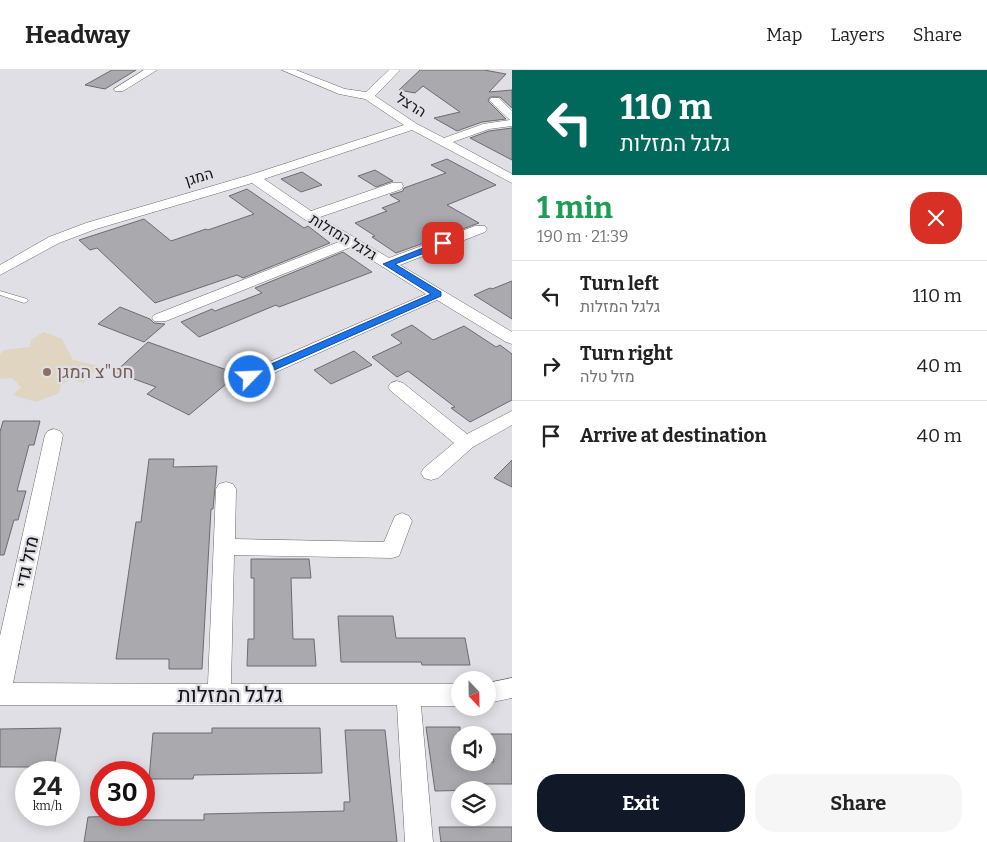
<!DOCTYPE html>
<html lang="en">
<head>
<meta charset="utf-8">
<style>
	body { margin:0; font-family:Bitter,Heebo,serif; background:#f6f6f6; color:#222; height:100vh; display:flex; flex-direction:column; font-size:19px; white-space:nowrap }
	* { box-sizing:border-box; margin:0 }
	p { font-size:16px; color:#767676 }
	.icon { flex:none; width:28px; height:28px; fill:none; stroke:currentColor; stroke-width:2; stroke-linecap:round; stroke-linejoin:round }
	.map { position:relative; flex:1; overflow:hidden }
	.details { display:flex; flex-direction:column; background:#fff; width:475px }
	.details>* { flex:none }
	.banner { background:#00695c; color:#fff; overflow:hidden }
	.needle { width:32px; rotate:158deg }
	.buttons { position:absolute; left:451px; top:601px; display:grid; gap:10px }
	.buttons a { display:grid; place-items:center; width:45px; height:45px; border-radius:50%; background:#fff; box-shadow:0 2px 12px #0003; font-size:25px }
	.speed { position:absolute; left:15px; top:691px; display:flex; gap:10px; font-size:25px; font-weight:700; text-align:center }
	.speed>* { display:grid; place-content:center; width:65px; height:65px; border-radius:50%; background:#fff; box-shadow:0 2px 12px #0003; line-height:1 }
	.speed small { font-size:12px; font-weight:400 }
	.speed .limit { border:8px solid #d22; background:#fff; color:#111 }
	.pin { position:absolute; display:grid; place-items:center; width:42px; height:42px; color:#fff; margin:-21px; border-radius:10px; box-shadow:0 2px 8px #0006 }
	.me { position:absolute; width:55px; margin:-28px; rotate:66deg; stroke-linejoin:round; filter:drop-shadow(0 0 4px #0008) }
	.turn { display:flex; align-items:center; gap:18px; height:105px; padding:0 25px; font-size:22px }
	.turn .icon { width:65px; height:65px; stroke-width:2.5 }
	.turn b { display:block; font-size:35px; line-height:42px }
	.round { display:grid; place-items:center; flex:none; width:52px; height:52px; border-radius:20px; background:#f6f6f6 }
	.headline { display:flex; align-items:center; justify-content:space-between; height:85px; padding:0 25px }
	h1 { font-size:30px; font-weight:700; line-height:38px; color:#1e9e55 }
	.primary-button { display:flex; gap:10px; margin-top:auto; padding:10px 25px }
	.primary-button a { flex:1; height:58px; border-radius:20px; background:#111827; color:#fff; font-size:20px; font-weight:700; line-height:58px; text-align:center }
	.primary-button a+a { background:#f6f6f6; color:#222 }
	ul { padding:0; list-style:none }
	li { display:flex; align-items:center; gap:15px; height:70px; padding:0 25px; border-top:1px solid #e0e0e0 }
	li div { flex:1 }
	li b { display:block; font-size:19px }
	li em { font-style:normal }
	header { display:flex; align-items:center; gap:30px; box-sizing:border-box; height:70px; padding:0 25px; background:#fff; border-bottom:1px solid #e0e0e0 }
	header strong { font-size:24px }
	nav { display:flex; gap:28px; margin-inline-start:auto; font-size:18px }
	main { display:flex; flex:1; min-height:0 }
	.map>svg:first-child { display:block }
	.education { fill:#dfd5c0 }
	.building { fill:#a9a9ae; stroke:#6b6b70 }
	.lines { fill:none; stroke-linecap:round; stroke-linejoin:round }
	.service-casing { stroke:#6b6b70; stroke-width:1 }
	.minor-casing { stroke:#6b6b70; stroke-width:1 }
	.service { fill:#fff; fill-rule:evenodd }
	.minor { fill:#fff; fill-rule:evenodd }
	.route { fill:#1a73e8; stroke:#114b97 }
	.education-dot { fill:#8d6e63; stroke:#dfdfe5; stroke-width:2 }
	.labels { text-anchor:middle; stroke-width:4.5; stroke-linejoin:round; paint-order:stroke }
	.far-street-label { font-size:15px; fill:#131315; stroke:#dfdfe5 }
	.education-label { font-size:18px; fill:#785e54; stroke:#dfdfe5; text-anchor:start }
	.street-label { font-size:18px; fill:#131315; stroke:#dfdfe5 }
	.near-street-label { font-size:21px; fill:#131315; stroke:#dfdfe5 }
</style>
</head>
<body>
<header>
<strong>Headway</strong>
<nav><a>Map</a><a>Layers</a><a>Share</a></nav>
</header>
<main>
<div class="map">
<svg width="512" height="772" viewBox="0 0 512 772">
	<rect width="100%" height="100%" fill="#dfdfe5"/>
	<path class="education" d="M 44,262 L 62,269 L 73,290 L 100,296 L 83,313 L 71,309 L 61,315 L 59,323 L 36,332 L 13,325 L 21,317 L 12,308 L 0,309 L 0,284 L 4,280 L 30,277 L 31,270 Z"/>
	<path class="building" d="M 112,0 L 136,0 L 105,19 L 85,15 Z
		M 420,0 L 484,0 L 506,4 L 489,22 L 512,20 L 512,38 L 500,27 L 490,27 L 488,31 L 506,49 L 482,52 L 457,61 L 434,48 L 460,42 L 423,16 L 415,23 L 399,20 Z
		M 512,58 L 512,90 L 470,68 L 489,61 Z
		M 447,89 L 496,115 L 447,135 L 479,153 L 396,183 L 372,167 L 375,166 L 355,153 L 387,141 L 382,138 L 400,131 L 390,125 L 403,121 L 404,118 L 446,103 L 431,95 Z
		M 375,100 L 393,111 L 376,117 L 358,106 Z
		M 302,102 L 322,115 L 301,122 L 281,109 Z
		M 247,119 L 304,158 L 308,156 L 330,173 L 243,208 L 237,205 L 155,233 L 97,178 L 90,180 L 79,170 L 144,149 L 171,171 L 206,159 L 208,160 L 254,144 L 229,126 Z
		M 343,182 L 372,202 L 279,237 L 276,235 L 199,267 L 181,252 L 212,239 L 215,241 L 262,223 L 255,218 Z
		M 512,211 L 512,249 L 474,225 L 490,218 L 492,219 Z
		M 120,237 L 150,249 L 154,253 L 165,254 L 144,272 L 98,254 Z
		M 412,255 L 433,270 L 464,256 L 496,277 L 500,275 L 512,284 L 512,330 L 470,352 L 451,338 L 455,337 L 408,301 L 397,307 L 372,287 L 402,273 L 391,265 Z
		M 148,272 L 238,304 L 189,345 L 147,324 L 156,317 L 115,302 Z
		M 354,281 L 372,295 L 331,314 L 314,300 Z
		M 3,351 L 40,351 L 34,375 L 29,375 L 17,421 L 26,421 L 18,450 L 14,450 L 4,485 L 0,485 L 0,362 Z
		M 149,389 L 174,389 L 173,397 L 217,396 L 213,439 L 211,439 L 202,599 L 169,599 L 169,589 L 116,589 L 136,452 L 141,452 Z
		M 512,390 L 512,417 L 494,408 Z
		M 251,489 L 309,489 L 311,508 L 291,508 L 293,569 L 314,569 L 316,596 L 247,596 L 248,569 L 254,569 L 254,508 L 251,508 Z
		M 338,546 L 393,546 L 396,568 L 465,568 L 470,595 L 422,595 L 421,592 L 341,592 Z
		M 426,657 L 460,657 L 460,692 L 494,692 L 488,664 L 512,664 L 512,714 L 478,714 L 479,720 L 435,721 Z
		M 61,658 L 54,697 L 0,697 L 0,659 Z
		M 212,658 L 320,658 L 322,703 L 194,705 L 193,709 L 149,709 L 153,663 L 212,663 Z
		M 345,660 L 385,660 L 397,772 L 84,772 L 88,747 L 125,746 L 124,750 L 204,750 L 204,744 L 344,741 L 344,732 L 350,732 Z
		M 439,757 L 512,757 L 512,772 L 441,772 Z"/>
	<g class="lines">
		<defs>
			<path id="service" d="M 0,221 L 27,229 L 28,231 L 24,233 L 0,225 Z"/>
			<path id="minor" d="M 144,0 L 157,0 L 123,21 L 115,21 L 114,19 Z
				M 282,0 L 296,0 L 345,19 L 366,22 L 389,0 L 400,0 L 375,26 L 417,54 L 444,68 L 483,54 L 510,50 L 491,32 L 489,30 L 491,28 L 499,28 L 512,41 L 512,56 L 489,59 L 453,72 L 512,104 L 512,113 L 412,60 L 264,109 L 311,141 L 392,113 L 402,113 L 403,116 L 402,119 L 320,147 L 389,188 L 475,156 L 485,156 L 487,159 L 485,162 L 400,195 L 512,262 L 512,274 L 506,272 L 437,230 L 256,311 L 250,312 L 244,311 L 241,307 L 244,303 L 426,224 L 351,177 L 166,251 L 154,251 L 152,248 L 154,245 L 341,171 L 304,149 L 252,113 L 96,159 L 59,173 L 0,205 L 0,195 L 49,167 L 86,153 L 250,105 L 404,55 L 365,29 L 339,24 Z
				M 397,311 L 403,313 L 467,364 L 512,341 L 512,355 L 473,377 L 438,408 L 431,410 L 424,408 L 421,403 L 424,398 L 454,373 L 391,321 L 388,317 L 391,313 Z
				M 54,359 L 60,361 L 63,365 L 13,613 L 208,614 L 216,419 L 219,414 L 226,412 L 233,414 L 236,419 L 235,469 L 384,472 L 395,446 L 402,443 L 409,446 L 412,451 L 399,486 L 392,488 L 234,485 L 231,614 L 460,614 L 460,636 L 421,636 L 433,772 L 405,772 L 397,635 L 0,635 L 0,566 L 45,365 L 48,361 Z
				M 512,608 L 512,628 L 488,633 L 488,613 Z"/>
		</defs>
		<use href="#service" class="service-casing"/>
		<use href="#minor" class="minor-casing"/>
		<use href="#service" class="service"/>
		<use href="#minor" class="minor"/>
	</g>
	<path class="route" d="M 443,170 L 448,173 L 446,175 L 395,194 L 441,222 L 441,226 L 254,309 L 246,309 L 245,307 L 246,305 L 431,224 L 383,194 Z"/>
	<circle class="education-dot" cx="47" cy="302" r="5"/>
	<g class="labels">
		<g class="far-street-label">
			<text transform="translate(411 35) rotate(32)" y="5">הרצל</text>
			<text transform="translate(199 107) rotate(-17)" y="5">המגן</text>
			<text transform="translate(343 167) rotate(31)" y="5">גלגל המזלות</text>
		</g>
		<g class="education-label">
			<text x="57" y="308">חט"צ המגן</text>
		</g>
		<g class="street-label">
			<text transform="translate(27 492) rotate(-78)" y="6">מזל גדי</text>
		</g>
		<g class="near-street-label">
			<text x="230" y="632">גלגל המזלות</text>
		</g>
	</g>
</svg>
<div class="buttons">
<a><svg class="needle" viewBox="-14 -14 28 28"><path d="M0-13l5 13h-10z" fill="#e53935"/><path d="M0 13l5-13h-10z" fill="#767676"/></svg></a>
<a><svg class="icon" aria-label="sound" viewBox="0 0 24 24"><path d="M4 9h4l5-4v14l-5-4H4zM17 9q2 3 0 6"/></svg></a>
<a><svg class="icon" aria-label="layers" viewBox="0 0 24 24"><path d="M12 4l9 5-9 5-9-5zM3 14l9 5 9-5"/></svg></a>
</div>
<div class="speed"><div>24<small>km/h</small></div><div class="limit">30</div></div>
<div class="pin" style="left:443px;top:173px;background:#d93025"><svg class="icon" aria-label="arrive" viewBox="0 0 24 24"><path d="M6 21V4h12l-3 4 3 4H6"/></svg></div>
<svg class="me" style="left:250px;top:307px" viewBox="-20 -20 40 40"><circle r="17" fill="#1a73e8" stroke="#fff" stroke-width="3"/><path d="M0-11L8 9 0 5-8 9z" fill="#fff"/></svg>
</div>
<section class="details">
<div class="banner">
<div class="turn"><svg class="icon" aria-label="left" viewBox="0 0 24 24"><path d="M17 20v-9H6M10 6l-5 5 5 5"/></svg><div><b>110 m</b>גלגל המזלות</div></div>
</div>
<div class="headline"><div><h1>1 min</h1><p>190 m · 21:39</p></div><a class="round" style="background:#d93025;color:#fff"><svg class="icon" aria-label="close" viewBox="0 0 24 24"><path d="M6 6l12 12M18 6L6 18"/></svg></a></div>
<ul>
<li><svg class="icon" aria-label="left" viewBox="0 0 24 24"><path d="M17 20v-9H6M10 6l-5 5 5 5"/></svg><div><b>Turn left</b><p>גלגל המזלות</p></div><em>110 m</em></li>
<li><svg class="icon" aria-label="right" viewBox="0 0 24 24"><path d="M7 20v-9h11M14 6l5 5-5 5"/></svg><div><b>Turn right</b><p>מזל טלה</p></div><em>40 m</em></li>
<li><svg class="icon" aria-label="arrive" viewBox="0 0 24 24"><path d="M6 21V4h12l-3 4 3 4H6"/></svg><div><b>Arrive at destination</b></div><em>40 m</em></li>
</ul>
<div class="primary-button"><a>Exit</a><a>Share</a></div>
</section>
</main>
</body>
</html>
